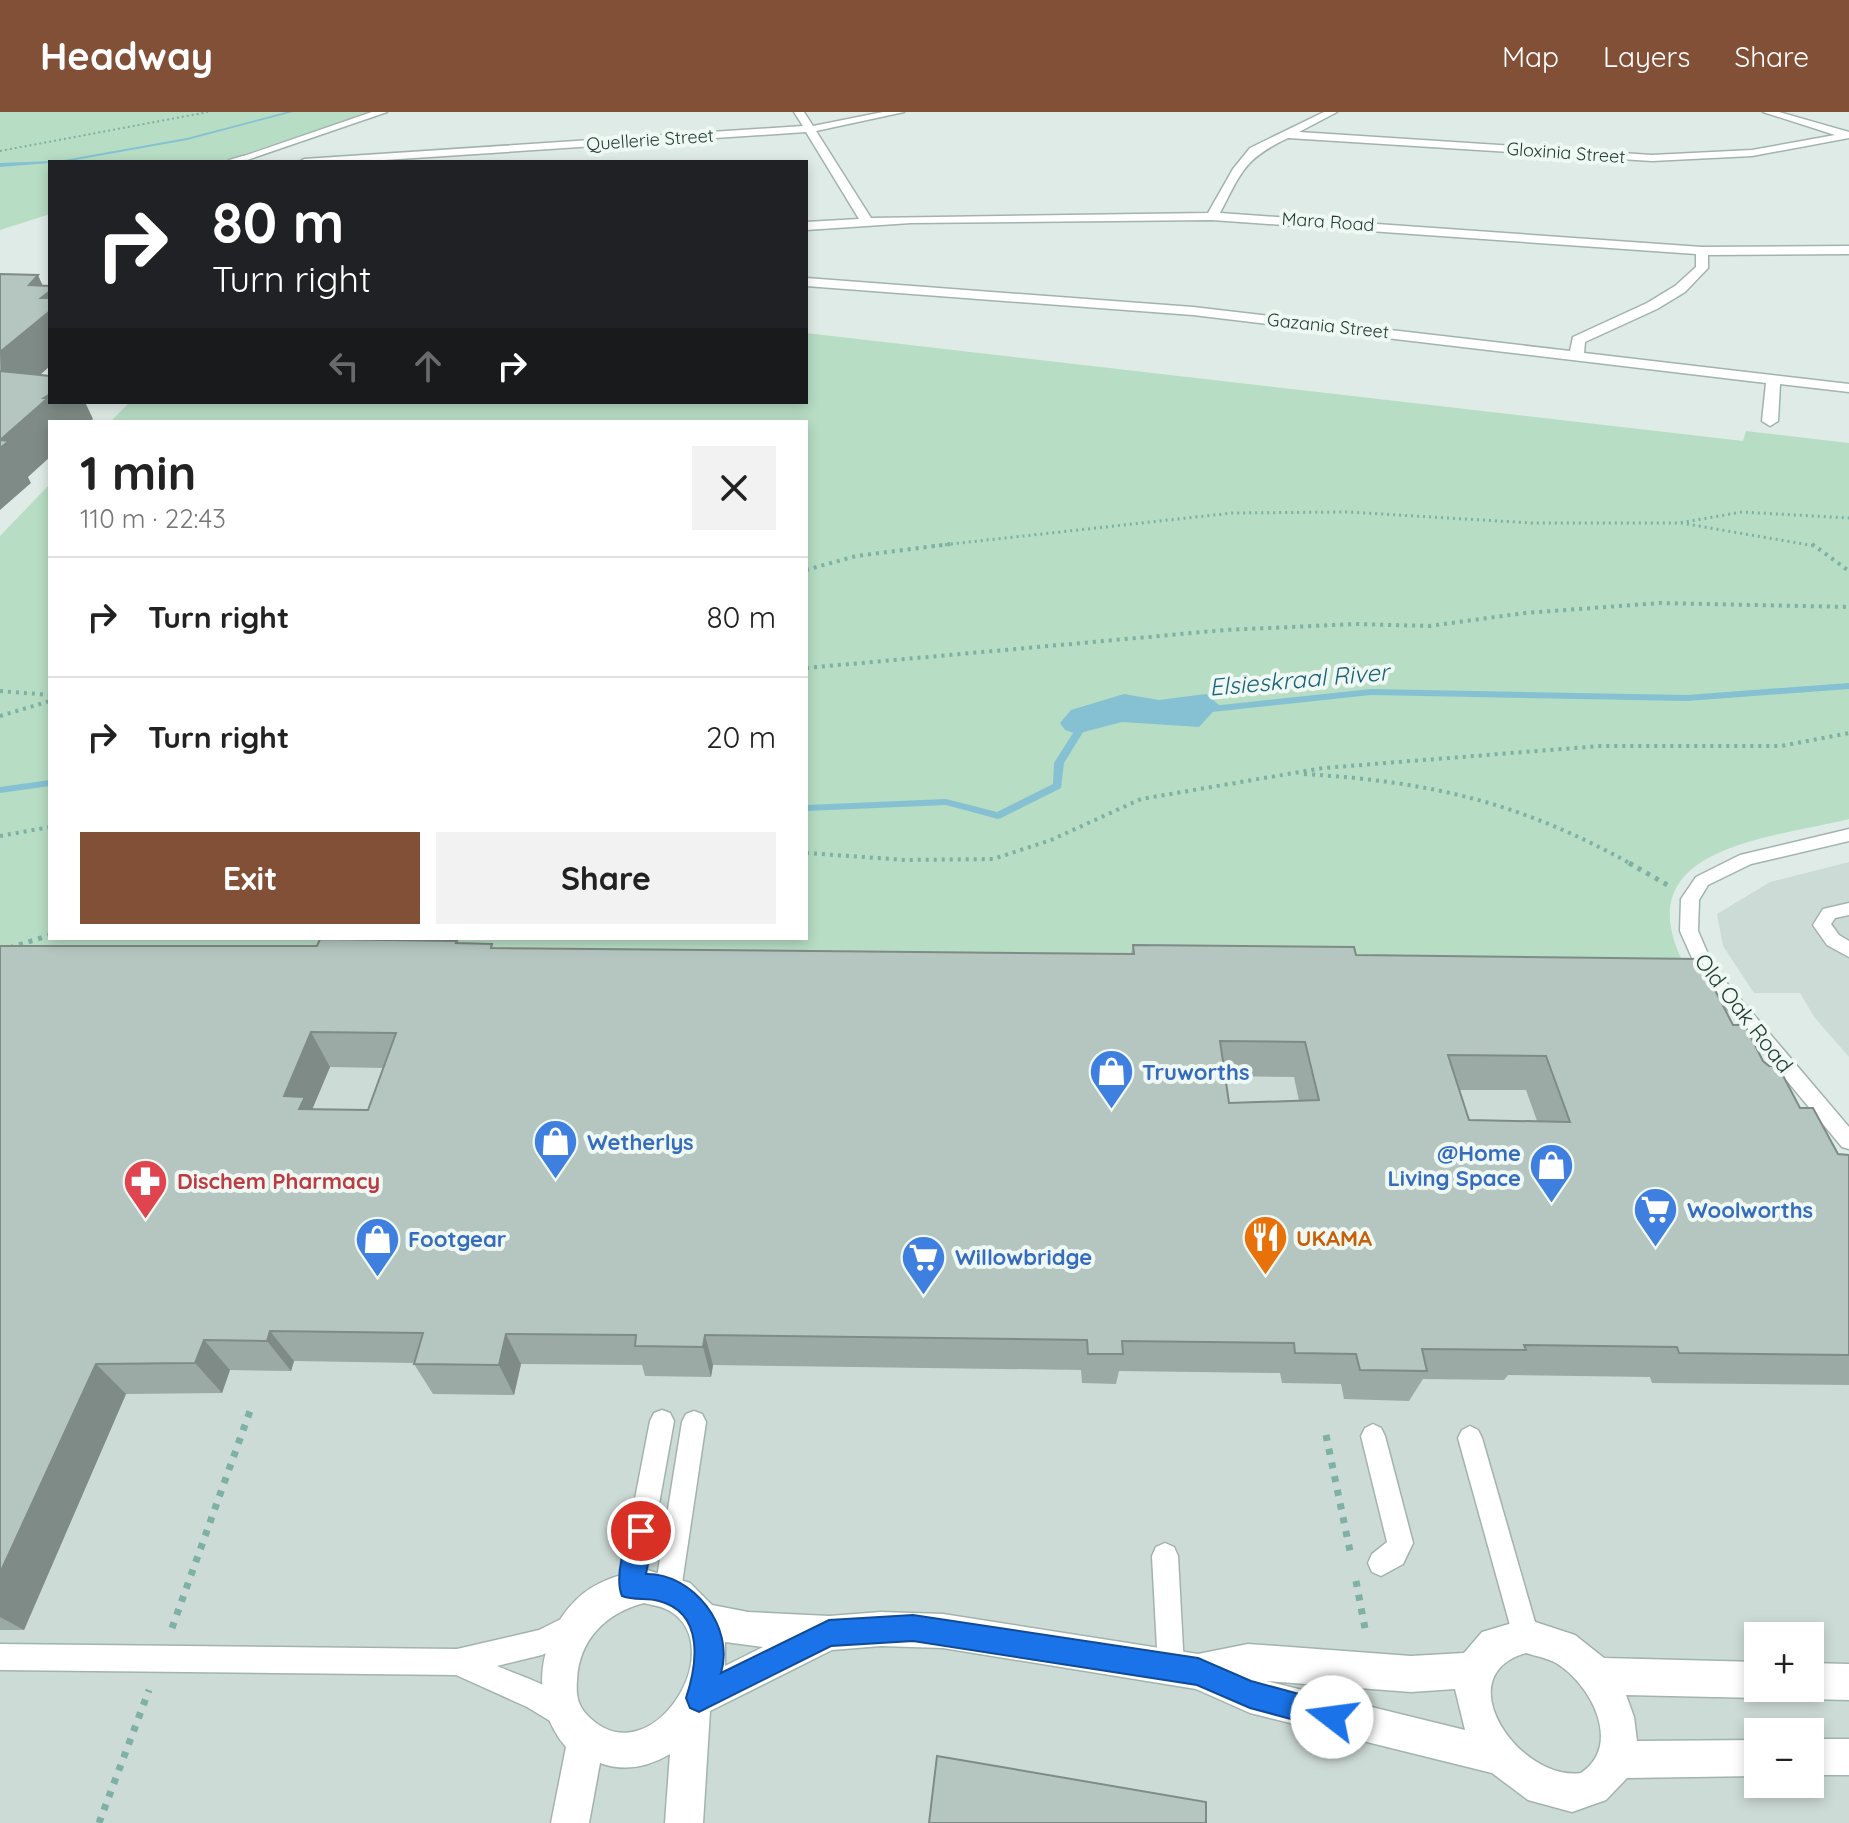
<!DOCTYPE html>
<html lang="en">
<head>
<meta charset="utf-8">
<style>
	body { margin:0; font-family:Quicksand,sans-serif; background:#f2f2f2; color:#222; height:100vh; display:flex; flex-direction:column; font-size:30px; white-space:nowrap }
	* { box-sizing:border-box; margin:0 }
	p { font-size:26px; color:#767676 }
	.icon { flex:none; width:44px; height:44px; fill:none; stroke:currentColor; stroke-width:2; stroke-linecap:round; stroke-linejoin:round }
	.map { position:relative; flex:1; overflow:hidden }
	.side { position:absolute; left:48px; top:308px; width:760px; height:520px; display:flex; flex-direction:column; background:#fff; border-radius:0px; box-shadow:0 4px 12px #0003 }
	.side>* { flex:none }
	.hud { position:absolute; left:48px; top:48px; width:760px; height:244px; border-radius:0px; box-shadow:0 4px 12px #0003; background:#202124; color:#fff; overflow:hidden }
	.fabs { position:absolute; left:1744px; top:1510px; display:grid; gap:16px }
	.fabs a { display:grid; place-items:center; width:80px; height:80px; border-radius:0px; background:#fff; box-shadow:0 4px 12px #0003; font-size:40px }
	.pin { position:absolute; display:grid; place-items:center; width:68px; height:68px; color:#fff; margin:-34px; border:4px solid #fff; border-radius:50%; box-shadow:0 2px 8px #0007 }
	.me { position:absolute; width:88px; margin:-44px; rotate:285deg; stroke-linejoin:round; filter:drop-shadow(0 0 6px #0008) }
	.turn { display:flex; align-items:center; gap:28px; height:168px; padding:0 32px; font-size:36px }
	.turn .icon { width:104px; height:104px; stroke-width:2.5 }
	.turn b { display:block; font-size:56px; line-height:68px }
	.lanes { display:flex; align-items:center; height:76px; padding:0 32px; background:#0003; justify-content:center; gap:40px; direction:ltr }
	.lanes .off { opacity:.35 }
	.round { display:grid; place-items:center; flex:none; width:84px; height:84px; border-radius:0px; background:#f2f2f2 }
	.headline { display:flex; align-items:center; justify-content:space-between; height:136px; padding:0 32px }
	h1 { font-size:48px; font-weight:700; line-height:60px }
	.action { display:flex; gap:16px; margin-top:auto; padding:16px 32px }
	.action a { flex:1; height:92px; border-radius:0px; background:#824f37; color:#fff; font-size:32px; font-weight:700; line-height:92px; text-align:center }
	.action a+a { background:#f2f2f2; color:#222 }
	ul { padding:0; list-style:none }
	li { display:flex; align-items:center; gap:24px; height:120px; padding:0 32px; border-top:2px solid #e0e0e0 }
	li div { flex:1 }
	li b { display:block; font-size:30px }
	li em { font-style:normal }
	header { display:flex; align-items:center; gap:48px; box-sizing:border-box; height:112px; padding:0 40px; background:#824f37; color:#fff }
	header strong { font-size:38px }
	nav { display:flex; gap:44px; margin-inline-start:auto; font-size:28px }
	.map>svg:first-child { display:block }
	.built { fill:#cddbd6; fill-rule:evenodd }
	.green { fill:#b7ddc4 }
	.water { fill:#85c1d3 }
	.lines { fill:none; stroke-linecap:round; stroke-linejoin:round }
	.stream { fill:#85c1d3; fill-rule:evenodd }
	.lane-casing { stroke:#a2b3ae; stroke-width:3 }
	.street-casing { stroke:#a2b3ae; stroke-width:3 }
	.path-far4 { stroke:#7eb0a4; stroke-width:2; stroke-dasharray:2 3; stroke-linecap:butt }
	.path-far3 { stroke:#7eb0a4; stroke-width:3; stroke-dasharray:2 4; stroke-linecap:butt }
	.path-far2 { stroke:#7eb0a4; stroke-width:4; stroke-dasharray:3 5; stroke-linecap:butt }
	.path-far1 { stroke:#7eb0a4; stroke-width:5; stroke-dasharray:4 6; stroke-linecap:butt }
	.path { stroke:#7eb0a4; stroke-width:7; stroke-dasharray:6 8; stroke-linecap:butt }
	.lane { fill:#fff; fill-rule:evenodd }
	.street { fill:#fff; fill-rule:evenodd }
	.wall { fill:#9caaa5; fill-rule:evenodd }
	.shaded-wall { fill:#7f8b86 }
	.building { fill:#b5c6c0; stroke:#7f8b86; stroke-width:2; fill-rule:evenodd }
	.route { fill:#1a73e8; stroke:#114b97; stroke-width:2 }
	.labels { text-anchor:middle; stroke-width:8; stroke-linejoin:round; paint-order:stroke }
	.far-street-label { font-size:18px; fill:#203c36; stroke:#f0f8f4 }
	.street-label { font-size:22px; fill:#203c36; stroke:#f0f8f4 }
	.shop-label { font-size:22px; font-weight:bold; fill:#366cbe; stroke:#f0f8f4; text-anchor:start }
	.health-label { font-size:22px; font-weight:bold; fill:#be3a42; stroke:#f0f8f4; text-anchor:start }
	.food-label { font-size:22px; font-weight:bold; fill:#c56008; stroke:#f0f8f4; text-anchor:start }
	.water-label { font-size:24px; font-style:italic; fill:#18627a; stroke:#f0f8f4 }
</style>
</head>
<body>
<header>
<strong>Headway</strong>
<nav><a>Map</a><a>Layers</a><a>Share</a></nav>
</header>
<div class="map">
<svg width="1849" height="1711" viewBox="0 0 1849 1711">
	<rect width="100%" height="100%" fill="#dfebe7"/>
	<path class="built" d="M 1849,750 L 1849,945 L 1815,906 L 1800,881 L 1754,881 L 1723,834 L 1717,802 L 1770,770 Z
		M 0,851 L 1677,870 L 1849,1076 L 1849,1711 L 0,1711 ZM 1758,1524 L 1810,1524 L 1810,1576 L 1758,1576 ZM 1758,1620 L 1810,1620 L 1810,1672 L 1758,1672 Z"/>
	<path class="green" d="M 0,0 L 370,0 L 220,50 L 50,50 L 50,102 L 0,118 Z
		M 806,221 L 1743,329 L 1746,319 L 1849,331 L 1849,707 C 1768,727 1621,735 1686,856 L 0,851 L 0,424 L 50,372 L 50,826 L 806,826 L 806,310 L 110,310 L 130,290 L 806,290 Z"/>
	<path class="water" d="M 1124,582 L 1159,588 L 1206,582 L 1219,593 L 1199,615 L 1122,610 L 1076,622 L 1065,618 L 1060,611 L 1071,598 Z"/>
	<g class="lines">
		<path class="stream" d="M 286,0 L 293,0 L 187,28 L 64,50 L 53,50 L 187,26 Z
			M 52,49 L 50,51 L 0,55 L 0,51 Z
			M 1849,571 L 1849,577 L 1687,589 L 1371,583 L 1203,601 L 1198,598 L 1203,595 L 1371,577 L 1687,583 Z
			M 1083,609 L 1088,612 L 1064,651 L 1061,676 L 1001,706 L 998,707 L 946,693 L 806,699 L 806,693 L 946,687 L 997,700 L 1053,672 L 1054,651 L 1080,610 Z
			M 50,668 L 50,674 L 0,681 L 0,675 Z"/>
		<defs>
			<path id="lane" d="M 243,44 L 246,48 L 228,50 L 229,48 Z
				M 1849,717 L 1849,729 L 1751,752 L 1708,773 L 1699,788 L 1698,819 L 1714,856 L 1849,1015 L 1849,1037 L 1842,1035 L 1700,864 L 1680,819 L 1681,787 L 1696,765 L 1740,743 Z
				M 1849,791 L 1849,803 L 1835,806 L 1831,812 L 1839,823 L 1849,829 L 1849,845 L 1827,833 L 1813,813 L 1823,797 Z
				M 662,1298 L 670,1301 L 674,1309 L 644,1475 L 640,1484 L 631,1488 L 622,1484 L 618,1475 L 650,1309 L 654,1301 Z
				M 694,1299 L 702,1302 L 706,1310 L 681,1478 L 677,1487 L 668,1491 L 659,1487 L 655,1478 L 682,1310 L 686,1302 Z
				M 1373,1312 L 1381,1316 L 1385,1324 L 1413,1431 L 1403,1452 L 1381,1464 L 1372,1460 L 1368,1451 L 1372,1442 L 1387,1430 L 1361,1324 L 1365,1316 Z
				M 1470,1314 L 1478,1318 L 1482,1326 L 1539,1524 L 1535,1533 L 1526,1537 L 1517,1533 L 1513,1524 L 1458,1326 L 1462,1318 Z
				M 1165,1431 L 1174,1435 L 1178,1444 L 1184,1555 L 1180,1564 L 1171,1568 L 1162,1564 L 1158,1555 L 1152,1444 L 1156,1435 Z
				M 571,1502 L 580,1506 L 584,1515 L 580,1524 L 542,1543 L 497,1554 C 522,1565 567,1577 579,1604 L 575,1614 L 565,1618 L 527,1595 L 456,1563 L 0,1558 L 0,1532 L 457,1537 L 539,1518 Z"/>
			<path id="street" d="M 372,0 L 387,0 L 247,48 L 238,46 Z
				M 794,0 L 804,0 L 813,14 L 883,0 L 904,0 L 816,19 L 871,106 L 1208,101 L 1233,57 L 1250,36 L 1324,0 L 1337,0 L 1299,20 L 1652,43 L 1752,38 L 1835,23 L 1763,0 L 1779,0 L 1849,20 L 1849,26 L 1752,44 L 1652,49 L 1288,26 C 1244,47 1242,59 1220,101 L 1702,135 L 1849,134 L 1849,142 L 1708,143 L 1708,156 L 1685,180 L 1657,197 L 1585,230 L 1584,241 L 1849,272 L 1849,280 L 1780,272 L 1778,309 L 1770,314 L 1762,309 L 1766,271 L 1193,203 L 806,174 L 806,166 L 1193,195 L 1570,239 L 1573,225 L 1647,191 L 1675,174 L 1696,155 L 1696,142 L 1212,108 L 911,111 L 806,118 L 806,110 L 859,107 L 806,20 L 354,50 L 299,50 L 304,47 L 803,14 Z
				M 644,1457 L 690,1471 L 712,1493 L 748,1500 L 829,1504 L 881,1500 L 943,1502 L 1198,1542 L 1248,1532 L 1411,1544 L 1464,1541 L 1482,1520 L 1526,1507 L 1575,1523 L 1604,1546 L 1758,1550 L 1758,1576 L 1772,1576 L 1758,1586 L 1626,1583 L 1634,1605 L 1637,1629 L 1758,1628 L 1758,1664 L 1627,1666 L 1606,1688 L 1572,1700 L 1528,1688 L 1492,1661 L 1250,1601 L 1196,1577 L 943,1536 L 881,1534 L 832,1538 L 710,1599 L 703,1711 L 665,1711 L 670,1642 C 648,1655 624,1660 600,1651 L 589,1711 L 551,1711 L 566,1635 C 529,1593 537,1526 576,1488 C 595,1469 619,1463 644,1457 ZM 644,1491 C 651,1493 661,1494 668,1498 C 734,1534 649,1670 586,1602 C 577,1592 576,1581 577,1568 C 579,1527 606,1501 644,1491 ZM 725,1530 L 763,1535 L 725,1554 ZM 1526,1541 C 1536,1544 1547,1546 1556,1551 C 1591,1572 1623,1633 1581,1661 C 1521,1670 1445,1564 1526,1541 ZM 1266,1569 L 1411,1580 L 1455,1577 L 1465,1618 Z
				M 1810,1551 L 1849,1552 L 1849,1588 L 1810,1587 L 1797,1582 L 1795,1576 L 1810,1576 Z
				M 1810,1627 L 1849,1627 L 1849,1663 L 1810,1663 Z"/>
		</defs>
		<use href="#lane" class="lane-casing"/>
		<use href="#street" class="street-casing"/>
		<path class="path-far4" d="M 0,39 L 208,0"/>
		<path class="path-far3" d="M 1681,411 L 1815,434
			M 933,434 L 1232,401 L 1348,400 L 1532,411 L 1679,411 L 1742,400 L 1849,406"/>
		<path class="path-far2" d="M 1812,432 L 1849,459
			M 806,458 L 856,444 L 951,432
			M 806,556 L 1225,518 L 1356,512 L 1429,514 L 1525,501 L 1660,491 L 1849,495
			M 0,579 L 50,583
			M 0,604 L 50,589
			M 1304,662 C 1432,670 1520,690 1633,753
			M 0,724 L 50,715
			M 806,741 L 906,748 L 993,747 L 1051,728 L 1141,687 L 1323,656 L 1600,634 L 1781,634 L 1849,621"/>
		<path class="path-far1" d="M 1629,751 L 1671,775
			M 0,839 L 50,823"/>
		<path class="path" d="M 1326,1323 L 1351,1444
			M 1356,1469 L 1366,1522
			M 172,1516 L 250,1299
			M 99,1711 L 149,1578"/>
		<use href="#lane" class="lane"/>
		<use href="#street" class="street"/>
	</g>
	<path class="wall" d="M 457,829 L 458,831 L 494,836 L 1131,842 L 1133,833 L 1356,843 L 1733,913 L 1838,1042 L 1849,1043 L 1849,1273 L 1652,1271 L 1650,1265 L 1508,1263 L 1504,1268 L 1423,1267 L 1409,1289 L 1344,1287 L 1341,1272 L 1282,1271 L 1280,1261 L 1119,1259 L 1116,1272 L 1082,1271 L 1081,1258 L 713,1253 L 711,1265 L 645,1264 L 642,1253 L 521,1252 L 514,1283 L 433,1282 L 414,1252 L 415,1251 L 294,1249 L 291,1259 L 230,1258 L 222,1281 L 126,1282 L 24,1518 L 0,1518 L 0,834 L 317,834 ZM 330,955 L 384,956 L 368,998 L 312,997 ZM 1225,964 L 1294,965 L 1299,989 L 1229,991 ZM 1459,978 L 1526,978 L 1537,1009 L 1469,1008 Z"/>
	<path class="shaded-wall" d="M 38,163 L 46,181 L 50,179 L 50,254 L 1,298 L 0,240 L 29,173 Z
		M 50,282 L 50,290 L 85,290 L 93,307 L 89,310 L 50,310 L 50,345 L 28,365 L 31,371 L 0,398 L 0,328 L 44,286 Z
		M 311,920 L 330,955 L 312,998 L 324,1018 L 284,984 Z
		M 270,1219 L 294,1249 L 291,1259 L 267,1229 Z
		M 506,1222 L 521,1252 L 514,1283 L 499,1253 Z
		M 705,1223 L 713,1253 L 711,1265 L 703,1235 Z
		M 204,1228 L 230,1258 L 222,1281 L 195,1251 Z
		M 96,1252 L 126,1282 L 24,1518 L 0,1505 L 0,1461 Z"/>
	<path class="building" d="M 0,162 L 38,163 L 29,173 L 50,174 L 50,179 L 41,186 L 50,186 L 50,199 L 0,240 Z
		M 0,259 L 50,264 L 50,282 L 44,286 L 48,286 L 0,328 L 9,329 L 0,336 Z
		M 320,827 L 457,829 L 456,831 L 492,832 L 491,836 L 1134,842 L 1133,833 L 1354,835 L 1356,843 L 1699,847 L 1733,913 L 1745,913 L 1763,949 L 1769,954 L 1778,954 L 1800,996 L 1813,996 L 1838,1042 L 1849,1043 L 1849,1243 L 1679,1241 L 1677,1235 L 1524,1233 L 1526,1238 L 1422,1237 L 1427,1259 L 1360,1258 L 1356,1242 L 1295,1241 L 1294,1231 L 1122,1229 L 1123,1242 L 1088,1242 L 1087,1228 L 705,1223 L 703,1235 L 635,1234 L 636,1223 L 506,1222 L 499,1253 L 414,1252 L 423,1221 L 270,1219 L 267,1229 L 204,1228 L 195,1251 L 96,1252 L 0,1461 L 0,834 L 317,834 ZM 311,920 L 396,921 L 368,998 L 299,997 L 305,985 L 284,984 ZM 1220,929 L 1305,930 L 1319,988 L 1229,991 ZM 1448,943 L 1546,944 L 1570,1010 L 1469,1008 Z
		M 937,1644 L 1206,1690 L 1206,1711 L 929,1711 Z"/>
	<path class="route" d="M 641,1407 L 650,1411 L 654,1419 L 646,1462 C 693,1461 735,1515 721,1561 L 829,1508 L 913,1503 L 1198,1546 L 1251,1569 L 1332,1591 L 1342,1595 L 1346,1605 L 1342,1614 L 1332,1618 L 1250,1596 L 1197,1573 L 913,1529 L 831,1534 L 699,1600 L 690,1596 L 686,1586 C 697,1553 705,1501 659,1489 C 647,1485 635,1489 622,1484 C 614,1465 625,1429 633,1411 Z"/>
	<defs>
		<symbol id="shop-pin" viewBox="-11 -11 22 30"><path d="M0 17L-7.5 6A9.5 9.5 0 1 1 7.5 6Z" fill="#3f7fe0" stroke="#f0f8f4"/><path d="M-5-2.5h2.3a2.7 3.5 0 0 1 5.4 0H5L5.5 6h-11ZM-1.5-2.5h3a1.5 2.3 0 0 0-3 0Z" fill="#fff"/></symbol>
		<symbol id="pharmacy-pin" viewBox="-11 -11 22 30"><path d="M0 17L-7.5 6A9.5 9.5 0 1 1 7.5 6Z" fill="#e0444e" stroke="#f0f8f4"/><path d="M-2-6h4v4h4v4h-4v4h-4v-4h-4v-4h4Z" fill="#fff"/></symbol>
		<symbol id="supermarket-pin" viewBox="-11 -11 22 30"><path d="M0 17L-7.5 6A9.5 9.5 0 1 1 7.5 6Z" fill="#3f7fe0" stroke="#f0f8f4"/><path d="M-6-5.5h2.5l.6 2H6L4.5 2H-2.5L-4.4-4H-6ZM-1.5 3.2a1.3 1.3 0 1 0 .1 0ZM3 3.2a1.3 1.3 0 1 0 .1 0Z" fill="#fff"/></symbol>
		<symbol id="restaurant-pin" viewBox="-11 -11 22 30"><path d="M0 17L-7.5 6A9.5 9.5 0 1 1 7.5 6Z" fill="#e8710a" stroke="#f0f8f4"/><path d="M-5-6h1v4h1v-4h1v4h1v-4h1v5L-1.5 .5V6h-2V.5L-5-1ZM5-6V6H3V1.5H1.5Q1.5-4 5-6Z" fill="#fff"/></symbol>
	</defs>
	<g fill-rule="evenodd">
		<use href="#shop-pin" x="1086" y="934" width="51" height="69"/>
		<use href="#shop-pin" x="530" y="1004" width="51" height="69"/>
		<use href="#shop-pin" x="1526" y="1028" width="51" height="69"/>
		<use href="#pharmacy-pin" x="120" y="1044" width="51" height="69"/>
		<use href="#supermarket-pin" x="1630" y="1072" width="51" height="69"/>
		<use href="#restaurant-pin" x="1240" y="1100" width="51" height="69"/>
		<use href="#shop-pin" x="352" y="1102" width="51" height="69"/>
		<use href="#supermarket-pin" x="898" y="1120" width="51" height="69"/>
	</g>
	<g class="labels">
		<g class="far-street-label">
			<text transform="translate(650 28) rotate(-4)" y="6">Quellerie Street</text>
			<text transform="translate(1566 41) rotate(4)" y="6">Gloxinia Street</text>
			<text transform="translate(1328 110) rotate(4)" y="6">Mara Road</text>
			<text transform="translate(1328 214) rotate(6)" y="6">Gazania Street</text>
		</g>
		<g class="street-label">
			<text transform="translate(1744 901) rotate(52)" y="8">Old Oak Road</text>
		</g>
		<g class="shop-label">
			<text x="1142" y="968">Truworths</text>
			<text x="587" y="1038">Wetherlys</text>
			<text x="1521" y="1049" text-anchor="end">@Home<tspan x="1521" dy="25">Living Space</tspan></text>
			<text x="1687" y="1106">Woolworths</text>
			<text x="408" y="1135">Footgear</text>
			<text x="955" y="1153">Willowbridge</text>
		</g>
		<g class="health-label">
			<text x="177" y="1077">Dischem Pharmacy</text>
		</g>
		<g class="food-label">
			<text x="1296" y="1134">UKAMA</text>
		</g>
		<g class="water-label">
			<text transform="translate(1299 568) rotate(-5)" y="8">Elsieskraal River</text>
		</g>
	</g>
</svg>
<div class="fabs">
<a>+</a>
<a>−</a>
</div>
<div class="pin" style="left:641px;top:1419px;background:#d93025"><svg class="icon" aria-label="arrive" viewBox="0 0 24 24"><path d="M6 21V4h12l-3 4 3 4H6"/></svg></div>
<svg class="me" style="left:1332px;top:1605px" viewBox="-20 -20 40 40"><circle r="19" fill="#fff"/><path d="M0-13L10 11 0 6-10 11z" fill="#1a73e8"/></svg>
<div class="hud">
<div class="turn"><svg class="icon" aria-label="right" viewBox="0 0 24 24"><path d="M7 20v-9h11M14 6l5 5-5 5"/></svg><div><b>80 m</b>Turn right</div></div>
<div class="lanes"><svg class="icon off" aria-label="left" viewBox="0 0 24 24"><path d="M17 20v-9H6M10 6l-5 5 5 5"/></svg><svg class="icon off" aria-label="ahead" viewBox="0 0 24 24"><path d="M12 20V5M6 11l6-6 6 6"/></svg><svg class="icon" aria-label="right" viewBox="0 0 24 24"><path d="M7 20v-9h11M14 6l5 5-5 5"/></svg></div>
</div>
<section class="side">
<div class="headline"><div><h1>1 min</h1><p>110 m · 22:43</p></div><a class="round"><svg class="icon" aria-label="close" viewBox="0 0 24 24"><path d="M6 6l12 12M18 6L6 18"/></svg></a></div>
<ul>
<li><svg class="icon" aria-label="right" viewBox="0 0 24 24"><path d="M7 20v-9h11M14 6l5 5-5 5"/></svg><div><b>Turn right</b></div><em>80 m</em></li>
<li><svg class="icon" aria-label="right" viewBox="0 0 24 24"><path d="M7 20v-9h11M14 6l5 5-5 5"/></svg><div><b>Turn right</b></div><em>20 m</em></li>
</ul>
<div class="action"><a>Exit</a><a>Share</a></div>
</section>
</div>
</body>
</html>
